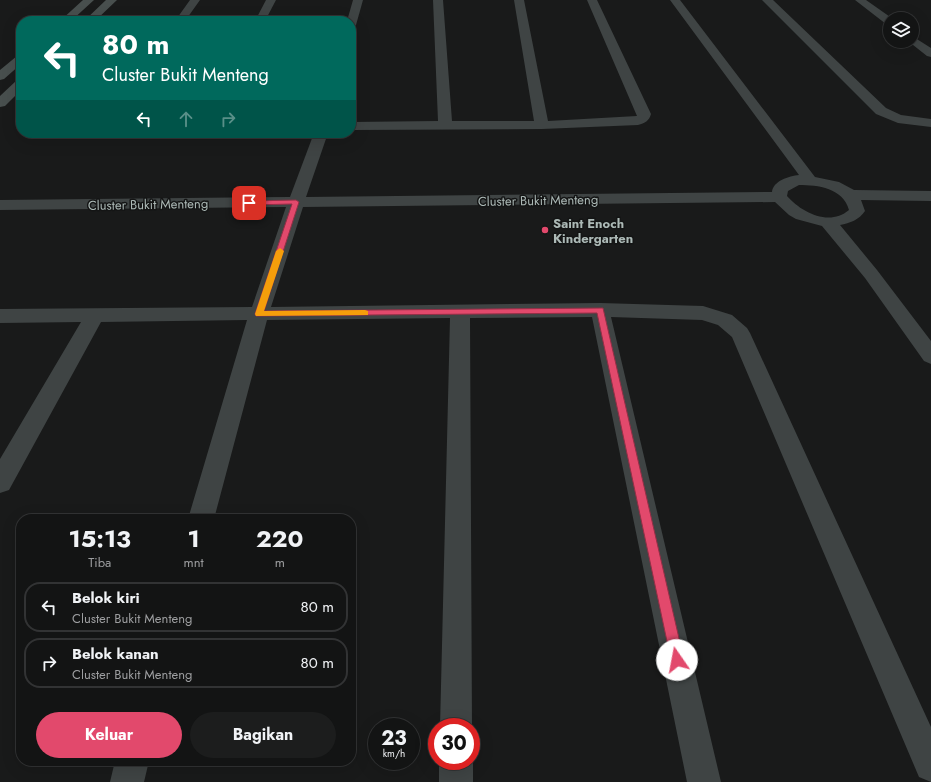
<!DOCTYPE html>
<html lang="id">
<head>
<meta charset="utf-8">
<style>
	body { margin:0; font-family:Jost,sans-serif; background:#1c1d1d; color:#f1f3f6; height:100vh; display:flex; flex-direction:column; font-size:15px; white-space:nowrap }
	* { box-sizing:border-box; margin:0 }
	p { font-size:13px; color:#9d9ea0 }
	.icon { flex:none; width:22px; height:22px; fill:none; stroke:currentColor; stroke-width:2; stroke-linecap:round; stroke-linejoin:round }
	.map { position:relative; flex:1; overflow:hidden }
	.side { position:absolute; left:16px; top:514px; width:340px; height:252px; display:flex; flex-direction:column; background:#131414; border-radius:16px; box-shadow:0 4px 16px #0002,0 0 0 1px #323334 }
	.side>* { flex:none }
	.top-card { position:absolute; left:16px; top:16px; width:340px; height:122px; border-radius:16px; box-shadow:0 4px 16px #0002,0 0 0 1px #323334; background:#00695c; color:#fff; overflow:hidden }
	.controls { position:absolute; left:883px; top:12px; display:grid; gap:8px }
	.controls a { display:grid; place-items:center; width:36px; height:36px; border-radius:50%; background:#131414; box-shadow:0 4px 16px #0002,0 0 0 1px #323334; font-size:20px }
	.speed { position:absolute; left:368px; top:718px; display:flex; gap:8px; font-size:20px; font-weight:700; text-align:center }
	.speed>* { display:grid; place-content:center; width:52px; height:52px; border-radius:50%; background:#131414; box-shadow:0 4px 16px #0002,0 0 0 1px #323334; line-height:1 }
	.speed small { font-size:10px; font-weight:400 }
	.speed .limit { border:6px solid #d22; background:#fff; color:#111 }
	.pin { position:absolute; display:grid; place-items:center; width:34px; height:34px; color:#fff; margin:-17px; border-radius:8px; box-shadow:0 2px 6px #0006 }
	.me { position:absolute; width:44px; margin:-22px; rotate:348deg; stroke-linejoin:round; filter:drop-shadow(0 0 3px #0008) }
	.turn { display:flex; align-items:center; gap:14px; height:84px; padding:0 20px; font-size:18px }
	.turn .icon { width:52px; height:52px; stroke-width:2.5 }
	.turn b { display:block; font-size:28px; line-height:34px }
	.lanes { display:flex; align-items:center; height:38px; padding:0 20px; background:#0003; justify-content:center; gap:20px; direction:ltr }
	.lanes .off { opacity:.35 }
	.eta { display:flex; justify-content:space-evenly; align-items:center; height:68px; text-align:center }
	.eta b { font-size:24px; font-weight:700; line-height:28px }
	.primary-button { display:flex; gap:8px; margin-top:auto; padding:8px 20px }
	.primary-button a { flex:1; height:46px; border-radius:24px; background:#e2496c; color:#fff; font-size:16px; font-weight:700; line-height:46px; text-align:center }
	.primary-button a+a { background:#1c1d1d; color:#f1f3f6 }
	ul { padding:0; list-style:none }
	li { display:flex; align-items:center; gap:12px; height:50px; margin:0 8px 6px; padding:0 12px; border:2px solid #323334; border-radius:16px }
	li div { flex:1 }
	li b { display:block; font-size:15px }
	li em { font-style:normal }
	.map>svg:first-child { display:block }
	.lines { fill:none; stroke-linecap:round; stroke-linejoin:round }
	.street { fill:#3f4444; fill-rule:evenodd }
	.secondary { fill:#484f4e; fill-rule:evenodd }
	.route { fill:#e2496c; stroke:#932f46 }
	.slow { fill:#f59e0b }
	.poi-dot { fill:#e2496c; stroke:#141515; stroke-width:1.5 }
	.labels { text-anchor:middle; stroke-width:3; stroke-linejoin:round; paint-order:stroke }
	.far-street-label { font-size:13px; fill:#acb9b6; stroke:#141515 }
	.far-poi-label { font-size:13px; font-weight:bold; fill:#acb9b6; stroke:#141515; text-anchor:start }
</style>
</head>
<body>
<div class="map">
<svg width="931" height="782" viewBox="0 0 931 782">
	<rect width="100%" height="100%" fill="#191a1a"/>
	<g class="lines">
		<path class="street" d="M 190,0 L 200,0 L 185,21 L 175,21 Z
			M 266,0 L 276,0 L 265,21 L 255,21 Z
			M 353,0 L 363,0 L 356,25 L 351,28 L 351,21 L 347,21 Z
			M 433,0 L 443,0 L 452,121 L 534,121 L 514,0 L 524,0 L 548,121 L 637,116 L 587,0 L 597,0 L 651,114 C 649,121 645,123 638,125 L 542,129 L 351,130 L 351,122 L 438,121 Z
			M 670,0 L 680,0 L 815,177 L 839,182 L 854,190 L 931,191 L 931,201 L 861,200 L 865,211 C 859,220 850,223 840,225 L 877,270 L 931,341 L 931,364 L 924,361 L 865,278 L 822,226 L 796,219 L 789,215 L 775,202 L 303,207 L 271,307 L 600,303 L 703,306 L 732,315 L 747,328 L 750,333 L 931,727 L 931,782 L 919,777 L 732,337 L 718,325 L 702,320 L 611,317 L 721,782 L 687,782 L 592,317 L 470,318 L 472,727 L 471,730 L 471,727 L 440,727 L 450,318 L 267,320 L 214,519 L 188,519 L 247,320 L 101,322 L 9,490 L 0,493 L 0,459 L 81,322 L 0,323 L 0,309 L 252,307 L 286,207 L 0,210 L 0,200 L 290,197 L 314,133 L 328,133 L 306,197 L 772,192 C 773,181 789,176 799,175 ZM 799,185 C 818,185 843,188 849,210 C 829,227 801,212 787,196 L 788,191 Z
			M 762,0 L 773,0 L 886,108 L 901,115 L 931,119 L 931,127 L 898,123 L 876,114 Z
			M 855,0 L 866,0 L 893,19 L 890,19 L 890,25 L 886,24 Z
			M 912,36 L 931,48 L 931,57 L 927,56 L 908,41 L 912,41 Z
			M 471,757 L 473,761 L 473,782 L 439,782 L 439,761 L 471,761 Z
			M 115,761 L 149,761 L 144,782 L 110,782 Z"/>
		<path class="secondary" d="M 83,0 L 94,0 L 71,21 L 60,21 Z
			M 106,0 L 117,0 L 95,21 L 84,21 Z
			M 21,55 L 21,64 L 4,79 L 0,80 L 0,70 L 17,56 Z
			M 21,79 L 21,90 L 5,106 L 0,107 L 0,96 L 17,80 Z"/>
	</g>
	<path class="route" d="M 296,200 L 299,202 L 264,311 L 603,308 L 684,660 L 682,665 L 677,667 L 673,665 L 671,660 L 597,313 L 256,316 L 255,314 L 292,204 L 249,205 L 246,203 L 249,201 Z"/>
	<path class="slow" d="M 280,248 L 284,251 L 264,311 L 365,310 L 368,311 L 368,315 L 256,316 L 255,314 L 276,251 Z"/>
	<circle class="poi-dot" cx="545" cy="230" r="4"/>
	<g class="labels">
		<g class="far-street-label">
			<text transform="translate(538 200) rotate(-1)" y="5">Cluster Bukit Menteng</text>
			<text transform="translate(148 204) rotate(-1)" y="5">Cluster Bukit Menteng</text>
		</g>
		<g class="far-poi-label">
			<text x="553" y="228">Saint Enoch<tspan x="553" dy="15">Kindergarten</tspan></text>
		</g>
	</g>
</svg>
<div class="controls">
<a><svg class="icon" aria-label="layers" viewBox="0 0 24 24"><path d="M12 4l9 5-9 5-9-5zM3 14l9 5 9-5"/></svg></a>
</div>
<div class="speed"><div>23<small>km/h</small></div><div class="limit">30</div></div>
<div class="pin" style="left:249px;top:203px;background:#d93025"><svg class="icon" aria-label="arrive" viewBox="0 0 24 24"><path d="M6 21V4h12l-3 4 3 4H6"/></svg></div>
<svg class="me" style="left:677px;top:660px" viewBox="-20 -20 40 40"><circle r="19" fill="#fff"/><path d="M0-13L10 11 0 6-10 11z" fill="#e2496c"/></svg>
<div class="top-card">
<div class="turn"><svg class="icon" aria-label="left" viewBox="0 0 24 24"><path d="M17 20v-9H6M10 6l-5 5 5 5"/></svg><div><b>80 m</b>Cluster Bukit Menteng</div></div>
<div class="lanes"><svg class="icon" aria-label="left" viewBox="0 0 24 24"><path d="M17 20v-9H6M10 6l-5 5 5 5"/></svg><svg class="icon off" aria-label="ahead" viewBox="0 0 24 24"><path d="M12 20V5M6 11l6-6 6 6"/></svg><svg class="icon off" aria-label="right" viewBox="0 0 24 24"><path d="M7 20v-9h11M14 6l5 5-5 5"/></svg></div>
</div>
<section class="side">
<div class="eta">
<div><b>15:13</b><p>Tiba</p></div>
<div><b>1</b><p>mnt</p></div>
<div><b>220</b><p>m</p></div>
</div>
<ul>
<li><svg class="icon" aria-label="left" viewBox="0 0 24 24"><path d="M17 20v-9H6M10 6l-5 5 5 5"/></svg><div><b>Belok kiri</b><p>Cluster Bukit Menteng</p></div><em>80 m</em></li>
<li><svg class="icon" aria-label="right" viewBox="0 0 24 24"><path d="M7 20v-9h11M14 6l5 5-5 5"/></svg><div><b>Belok kanan</b><p>Cluster Bukit Menteng</p></div><em>80 m</em></li>
</ul>
<div class="primary-button"><a>Keluar</a><a>Bagikan</a></div>
</section>
</div>
</body>
</html>
